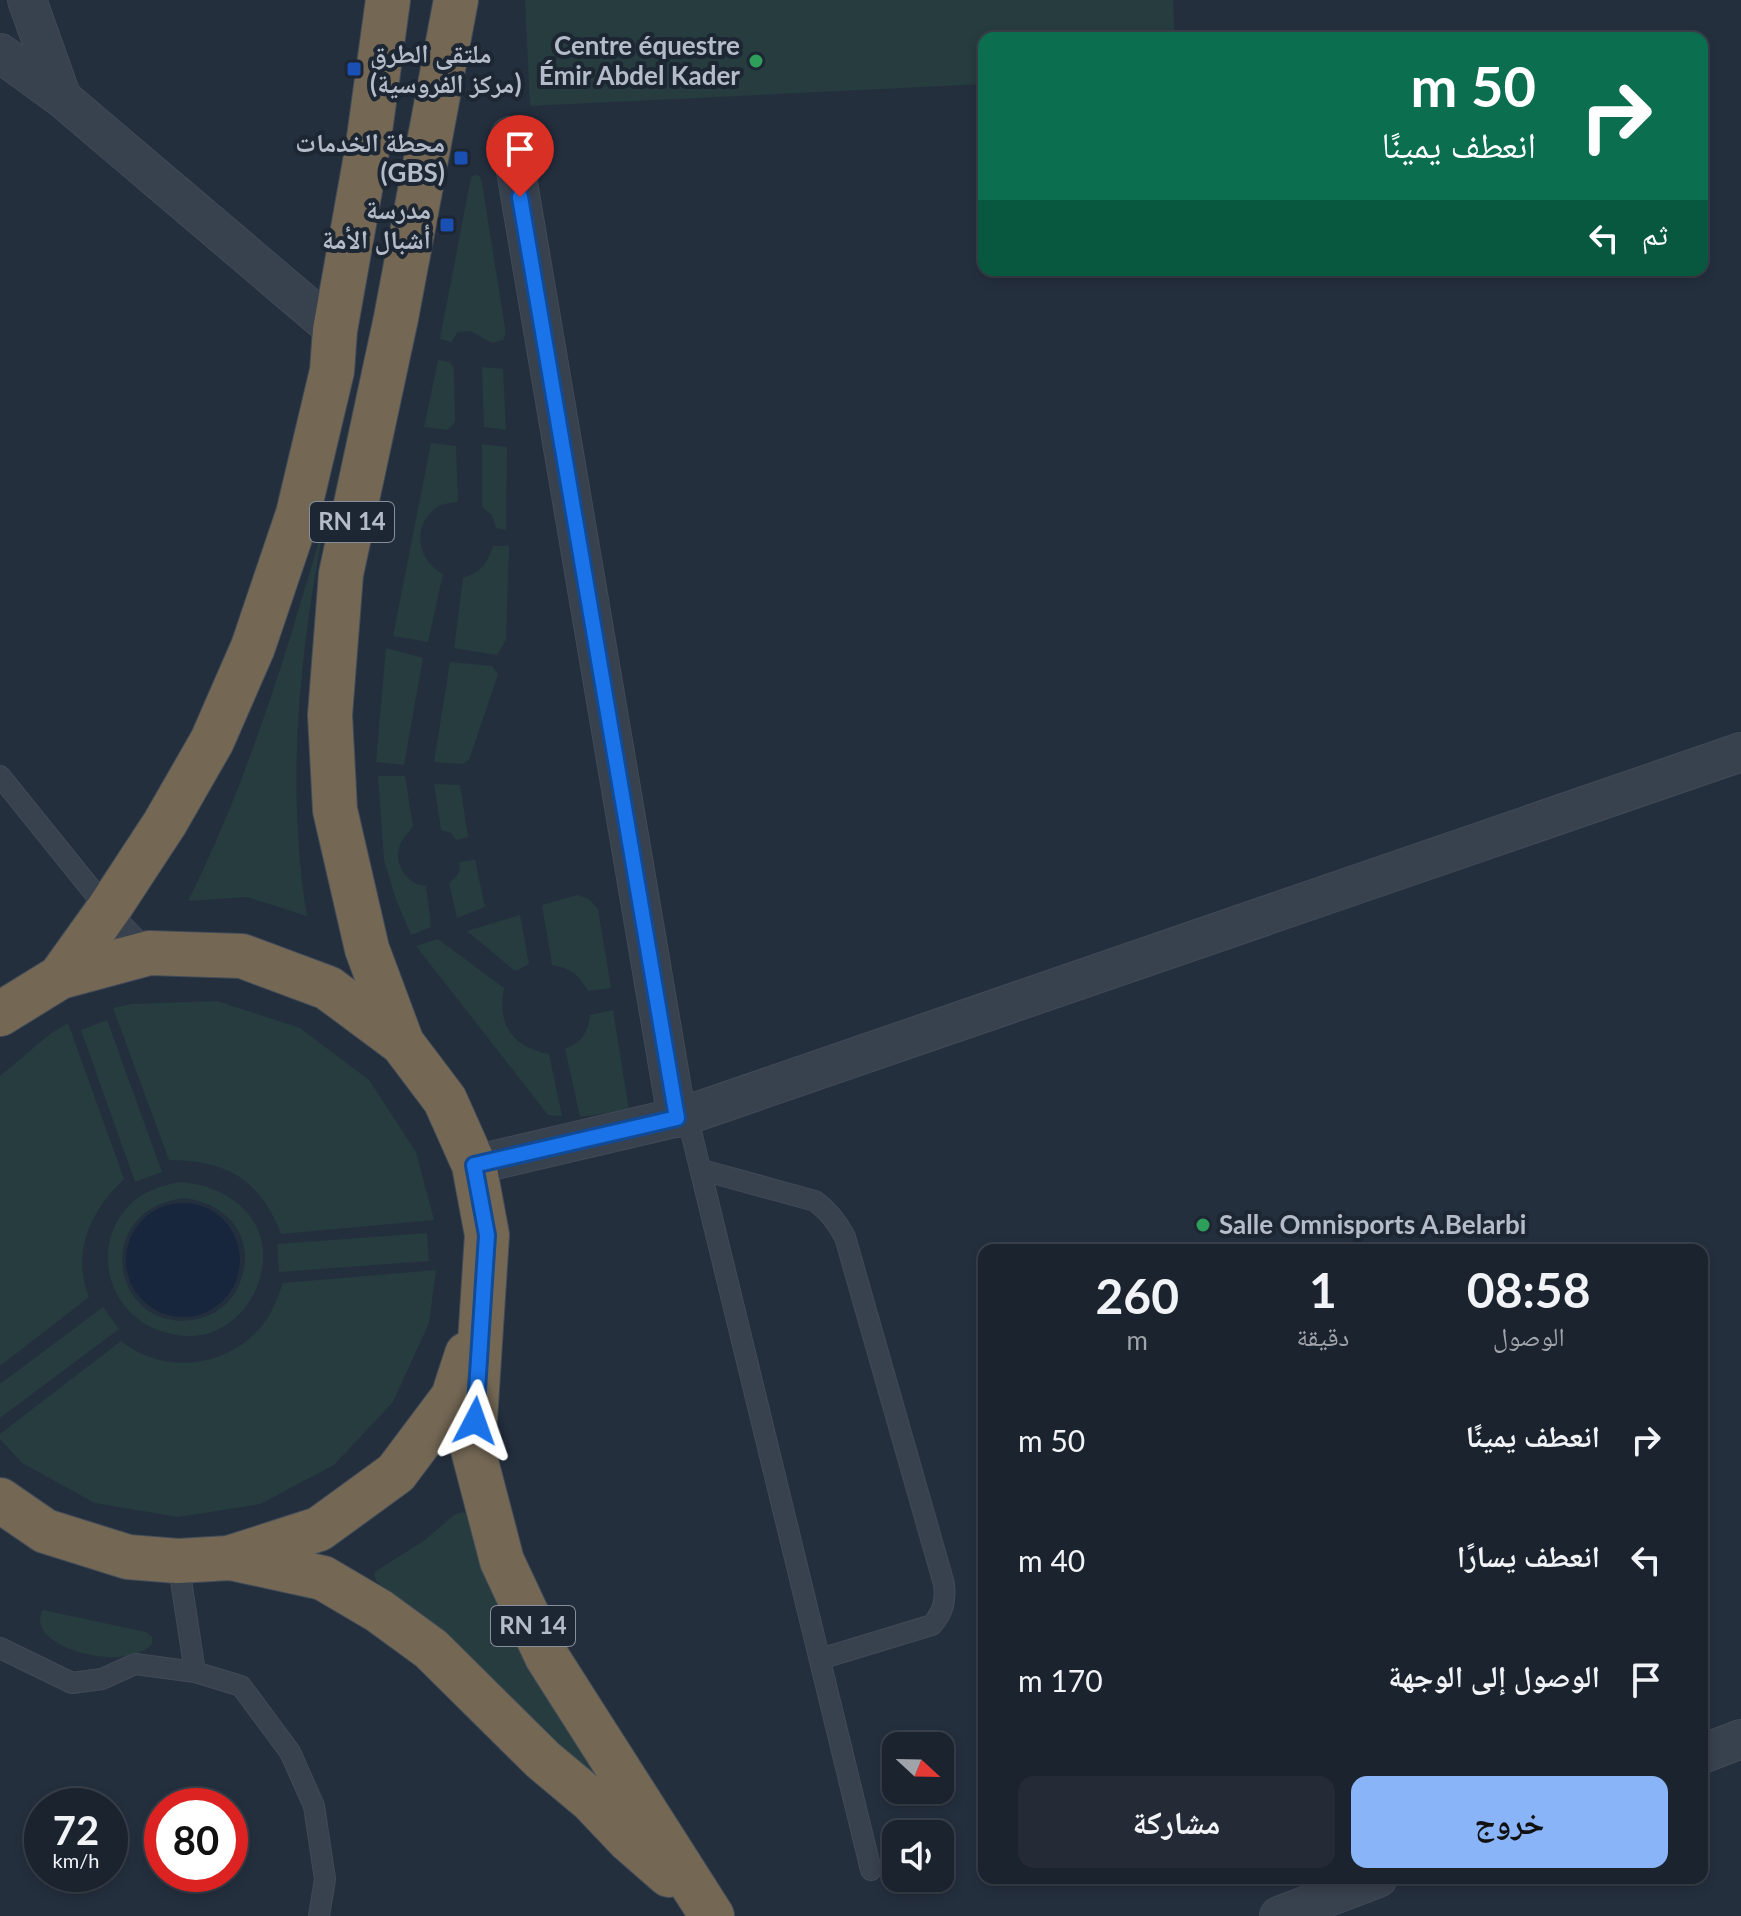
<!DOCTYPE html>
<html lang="ar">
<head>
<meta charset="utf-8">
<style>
	body { margin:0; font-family:Lato,"Noto Naskh Arabic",sans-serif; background:#242b36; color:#f1f3f6; direction:rtl; height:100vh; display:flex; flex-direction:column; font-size:30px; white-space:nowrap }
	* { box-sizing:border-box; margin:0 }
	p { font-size:26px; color:#a0a4aa }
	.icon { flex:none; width:44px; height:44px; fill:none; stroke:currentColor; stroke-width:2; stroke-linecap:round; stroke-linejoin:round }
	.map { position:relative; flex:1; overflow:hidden; direction:ltr }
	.sheet { position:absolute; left:978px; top:1244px; width:730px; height:640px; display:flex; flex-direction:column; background:#1b232e; border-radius:16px; box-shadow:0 4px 12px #0003,0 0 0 2px #39404a; direction:rtl }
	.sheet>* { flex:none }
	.banner { position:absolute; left:978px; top:32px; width:730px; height:244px; border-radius:16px; box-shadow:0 4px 12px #0003,0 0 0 2px #39404a; direction:rtl; background:#0b6e4f; color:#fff; overflow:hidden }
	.needle { width:52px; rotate:112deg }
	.buttons { position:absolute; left:882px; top:1732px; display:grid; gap:16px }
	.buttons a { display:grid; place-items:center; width:72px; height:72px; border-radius:16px; background:#1b232e; box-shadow:0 4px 12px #0003,0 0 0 2px #39404a; font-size:40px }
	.speed { position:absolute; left:24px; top:1788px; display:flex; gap:16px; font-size:40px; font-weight:700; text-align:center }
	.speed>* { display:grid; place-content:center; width:104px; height:104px; border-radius:50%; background:#1b232e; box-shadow:0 4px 12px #0003,0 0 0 2px #39404a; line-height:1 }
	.speed small { font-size:20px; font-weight:400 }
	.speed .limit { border:12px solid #d22; background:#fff; color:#111 }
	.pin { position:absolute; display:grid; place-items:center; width:68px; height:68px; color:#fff; margin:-82px -34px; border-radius:50% 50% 50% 0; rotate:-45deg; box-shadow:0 0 8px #0007 }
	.pin .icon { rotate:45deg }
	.me { position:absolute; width:88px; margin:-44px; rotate:4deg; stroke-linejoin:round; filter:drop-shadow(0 0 6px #0008) }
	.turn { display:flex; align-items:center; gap:28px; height:168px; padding:0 40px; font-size:36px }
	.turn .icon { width:104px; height:104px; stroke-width:2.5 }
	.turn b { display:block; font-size:56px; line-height:68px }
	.then { display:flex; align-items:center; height:76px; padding:0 40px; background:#0003; gap:16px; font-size:30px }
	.eta { display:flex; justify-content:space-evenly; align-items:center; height:136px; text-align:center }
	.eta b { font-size:48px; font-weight:700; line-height:56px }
	.cta { display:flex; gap:16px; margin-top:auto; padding:16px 40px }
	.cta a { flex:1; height:92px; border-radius:16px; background:#8ab4f8; color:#111; font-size:32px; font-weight:700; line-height:92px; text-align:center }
	.cta a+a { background:#242b36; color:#f1f3f6 }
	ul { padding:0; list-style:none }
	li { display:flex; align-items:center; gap:24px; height:120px; padding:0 40px }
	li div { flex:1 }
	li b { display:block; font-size:30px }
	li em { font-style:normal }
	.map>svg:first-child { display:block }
	.green { fill:#263c3f; fill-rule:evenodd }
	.water { fill:#17263c }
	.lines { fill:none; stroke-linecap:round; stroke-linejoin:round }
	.lane-casing { stroke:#414a57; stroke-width:22 }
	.street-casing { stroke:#414a57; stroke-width:40 }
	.highway-casing { stroke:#434c59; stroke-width:46 }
	.lane { stroke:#38414e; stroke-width:20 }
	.street { stroke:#38414e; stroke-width:38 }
	.highway { stroke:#746855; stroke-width:44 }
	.route-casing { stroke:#114b97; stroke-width:20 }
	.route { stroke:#1a73e8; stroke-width:14 }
	.leisure-dot { fill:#2e9e5b; stroke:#1d2633; stroke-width:3 }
	.transit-dot { fill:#1a4fb4; stroke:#1d2633; stroke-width:3 }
	.labels { text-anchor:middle; stroke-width:8; stroke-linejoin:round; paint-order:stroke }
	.shield { fill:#1d2633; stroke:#878f9c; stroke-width:2 }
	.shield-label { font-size:24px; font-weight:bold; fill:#b4bcc9 }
	.poi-label { font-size:26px; font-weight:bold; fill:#b4bcc9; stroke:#1d2633; text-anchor:end }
</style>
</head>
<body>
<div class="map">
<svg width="1741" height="1916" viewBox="0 0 1741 1916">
	<rect width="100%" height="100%" fill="#242f3e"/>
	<path class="green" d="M 525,0 L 1173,0 L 1175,38 L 984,38 L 984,84 L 530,106 Z
		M 475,175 L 480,176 L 482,183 L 506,334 L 503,340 L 492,343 L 471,331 L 458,332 L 451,342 L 440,339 L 471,177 Z
		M 438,360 L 450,362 L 454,368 L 455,422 L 448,430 L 424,427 Z
		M 482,367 L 503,369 L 506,430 L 484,427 Z
		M 431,443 L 456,446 L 458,502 C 453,503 444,503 439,506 C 411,523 416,560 443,574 L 428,642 L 393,636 Z
		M 482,444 L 507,447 L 506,530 L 496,528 L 492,515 L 482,507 Z
		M 327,511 C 300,646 285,781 307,916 L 247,897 L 188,901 C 232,813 264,722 293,628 C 304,590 317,551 327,511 Z
		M 493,546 L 509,546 L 506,640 L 497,655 L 454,648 L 463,578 C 481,572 487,564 493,546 Z
		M 386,648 L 423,658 L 404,765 L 376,762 Z
		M 450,662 L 492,666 L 498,674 L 469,760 L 462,764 L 434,762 Z
		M 378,776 L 405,776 L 413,826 C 410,831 404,837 401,842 C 392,862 405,884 426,886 L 431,927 L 411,935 L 395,897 L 384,860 Z
		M 434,784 L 460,785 L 468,837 L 456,840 L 451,833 L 441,830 Z
		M 475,860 L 485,907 L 457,918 L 449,883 C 456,877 462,872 459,862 Z
		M 577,895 L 589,899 L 598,909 L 611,988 L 588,991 C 578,974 572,969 552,965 L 542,905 Z
		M 520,915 L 529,964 L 515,971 L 467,931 Z
		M 438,939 L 504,988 C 497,1025 512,1047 549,1054 L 562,1116 L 548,1115 L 416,946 Z
		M 217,1001 L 300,1028 L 369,1080 L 416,1152 L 434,1220 L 281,1234 C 260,1179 226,1160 169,1160 L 113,1008 L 131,1004 Z
		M 613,1010 L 629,1110 L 580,1117 L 565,1049 C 582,1042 588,1033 590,1015 Z
		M 107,1020 L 162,1172 L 135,1182 L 81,1030 Z
		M 68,1023 L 124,1179 C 91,1210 71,1253 89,1297 L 0,1366 L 0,1076 L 50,1034 Z
		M 180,1182 C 231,1185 276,1223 260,1278 C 253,1301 240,1318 219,1329 C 199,1339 180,1337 161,1331 C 112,1316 89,1252 126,1209 C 140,1192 160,1186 180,1182 ZM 184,1198 C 236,1204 262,1250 233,1296 C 224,1309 208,1318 192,1320 C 111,1331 91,1209 184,1198 Z
		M 427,1233 L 429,1261 L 279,1272 L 277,1244 Z
		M 436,1270 L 429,1323 L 393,1402 L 334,1465 L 260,1504 L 178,1517 L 95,1503 L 22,1463 L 0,1439 L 0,1434 L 121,1341 C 163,1375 226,1368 261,1327 C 272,1314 277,1299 283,1283 Z
		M 103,1307 L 119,1329 L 0,1418 L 0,1384 Z
		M 462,1512 L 467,1514 L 477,1547 L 596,1772 L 587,1772 L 471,1663 L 376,1581 L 374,1574 L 376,1571 L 425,1540 L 454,1515 Z
		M 43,1610 L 146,1632 L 152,1637 L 152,1644 C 124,1675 21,1646 43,1610 Z"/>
	<path class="water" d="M126 1260a57 57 0 1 1 114 0a57 57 0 1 1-114 0Z"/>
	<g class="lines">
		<defs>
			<path id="lane" d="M 0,776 L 108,910 L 149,953
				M 687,1115 L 871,1870
				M 702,1170 L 815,1201 C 829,1211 837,1222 845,1237 L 944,1584 C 946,1601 943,1612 932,1625 L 820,1659
				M 178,1561 L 195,1672
				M 0,1648 L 72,1683 L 102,1679 L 135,1664 L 195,1672 L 241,1686 L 290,1752 L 314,1806 L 325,1879 L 319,1916"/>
			<path id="street" d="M 27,0 L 62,98
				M 0,53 L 62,98 L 335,330
				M 510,136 L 677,1118
				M 474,1165 L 687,1115 L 1741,752
				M 1702,1754 L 1741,1739
				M 1279,1916 L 1378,1878"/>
			<path id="highway" d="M 60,977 L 108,910 L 165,823 L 212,741 L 253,647 L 298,514 L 332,371 L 335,330 L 368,145 L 388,0
				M 0,1014 L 60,977 L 149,953 L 242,956 L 328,988 L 402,1043 L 445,1100 L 474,1165 L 487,1235 L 473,1450 L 502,1561 L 547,1657 L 712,1916
				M 402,1043 L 367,949 L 335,810 L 330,715 L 341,574 L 396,318 L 456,0
				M 0,1500 L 45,1531 L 128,1557 L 178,1561 L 229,1558 L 319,1529 L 396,1473 L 453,1397 L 467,1354
				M 231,1558 L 323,1578 L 379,1611 L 431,1649 L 542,1759 L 592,1801 L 629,1840 L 669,1875"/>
		</defs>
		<use href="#lane" class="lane-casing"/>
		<use href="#street" class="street-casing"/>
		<use href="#highway" class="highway-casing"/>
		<use href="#lane" class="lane"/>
		<use href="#street" class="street"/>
		<use href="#highway" class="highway"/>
	</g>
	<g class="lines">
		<defs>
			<path id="route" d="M 475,1421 L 487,1235 L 474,1165 L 677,1118 L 520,197"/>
		</defs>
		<use href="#route" class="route-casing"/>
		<use href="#route" class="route"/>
	</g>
	<g class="leisure-dot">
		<circle cx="756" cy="61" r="8"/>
		<circle cx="1203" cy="1225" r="8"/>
	</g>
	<g class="transit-dot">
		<rect x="346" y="61" width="16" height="16" rx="4"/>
		<rect x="453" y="150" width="16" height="16" rx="4"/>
		<rect x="439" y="217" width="16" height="16" rx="4"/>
	</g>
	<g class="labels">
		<g class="shield">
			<rect x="310" y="502" width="84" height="40" rx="6"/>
			<rect x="491" y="1606" width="84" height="40" rx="6"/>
		</g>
		<g class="shield-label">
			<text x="352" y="530">RN 14</text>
			<text x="533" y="1634">RN 14</text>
		</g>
		<g class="poi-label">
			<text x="740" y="55">Centre équestre<tspan x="740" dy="30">Émir Abdel Kader</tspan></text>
			<text x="370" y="63" text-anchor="start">ملتقى الطرق<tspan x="370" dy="30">(مركز الفروسية)</tspan></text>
			<text x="445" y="152">محطة الخدمات<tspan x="445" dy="30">(GBS)</tspan></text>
			<text x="431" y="219">مدرسة<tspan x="431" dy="30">أشبال الأمة</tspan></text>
			<text x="1219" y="1234" text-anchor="start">Salle Omnisports A.Belarbi</text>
		</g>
	</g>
</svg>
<div class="buttons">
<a><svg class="needle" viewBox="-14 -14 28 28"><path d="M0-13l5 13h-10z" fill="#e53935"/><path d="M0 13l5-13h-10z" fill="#a0a4aa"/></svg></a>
<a><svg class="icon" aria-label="sound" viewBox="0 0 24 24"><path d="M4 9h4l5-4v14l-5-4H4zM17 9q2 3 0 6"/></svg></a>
</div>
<div class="speed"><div>72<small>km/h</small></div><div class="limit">80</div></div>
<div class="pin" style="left:520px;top:197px;background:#d93025"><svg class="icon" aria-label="arrive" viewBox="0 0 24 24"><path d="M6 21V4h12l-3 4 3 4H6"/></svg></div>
<svg class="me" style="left:475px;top:1421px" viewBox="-20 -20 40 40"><path d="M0-17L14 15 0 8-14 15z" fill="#1a73e8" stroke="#fff" stroke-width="4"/></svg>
<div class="banner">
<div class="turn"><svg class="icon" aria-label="right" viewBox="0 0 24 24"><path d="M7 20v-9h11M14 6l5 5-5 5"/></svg><div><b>50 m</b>انعطف يمينًا</div></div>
<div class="then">ثم<svg class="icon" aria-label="left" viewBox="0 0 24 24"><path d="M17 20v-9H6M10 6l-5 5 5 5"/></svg></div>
</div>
<section class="sheet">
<div class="eta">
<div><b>08:58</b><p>الوصول</p></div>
<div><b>1</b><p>دقيقة</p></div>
<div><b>260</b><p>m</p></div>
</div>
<ul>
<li><svg class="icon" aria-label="right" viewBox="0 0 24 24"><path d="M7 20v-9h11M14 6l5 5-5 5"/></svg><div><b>انعطف يمينًا</b></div><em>50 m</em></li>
<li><svg class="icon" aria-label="left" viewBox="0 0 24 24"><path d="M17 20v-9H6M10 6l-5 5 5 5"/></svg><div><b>انعطف يسارًا</b></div><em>40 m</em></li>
<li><svg class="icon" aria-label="arrive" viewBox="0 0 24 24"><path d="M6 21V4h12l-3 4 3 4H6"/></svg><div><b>الوصول إلى الوجهة</b></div><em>170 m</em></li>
</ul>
<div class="cta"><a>خروج</a><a>مشاركة</a></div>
</section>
</div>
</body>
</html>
